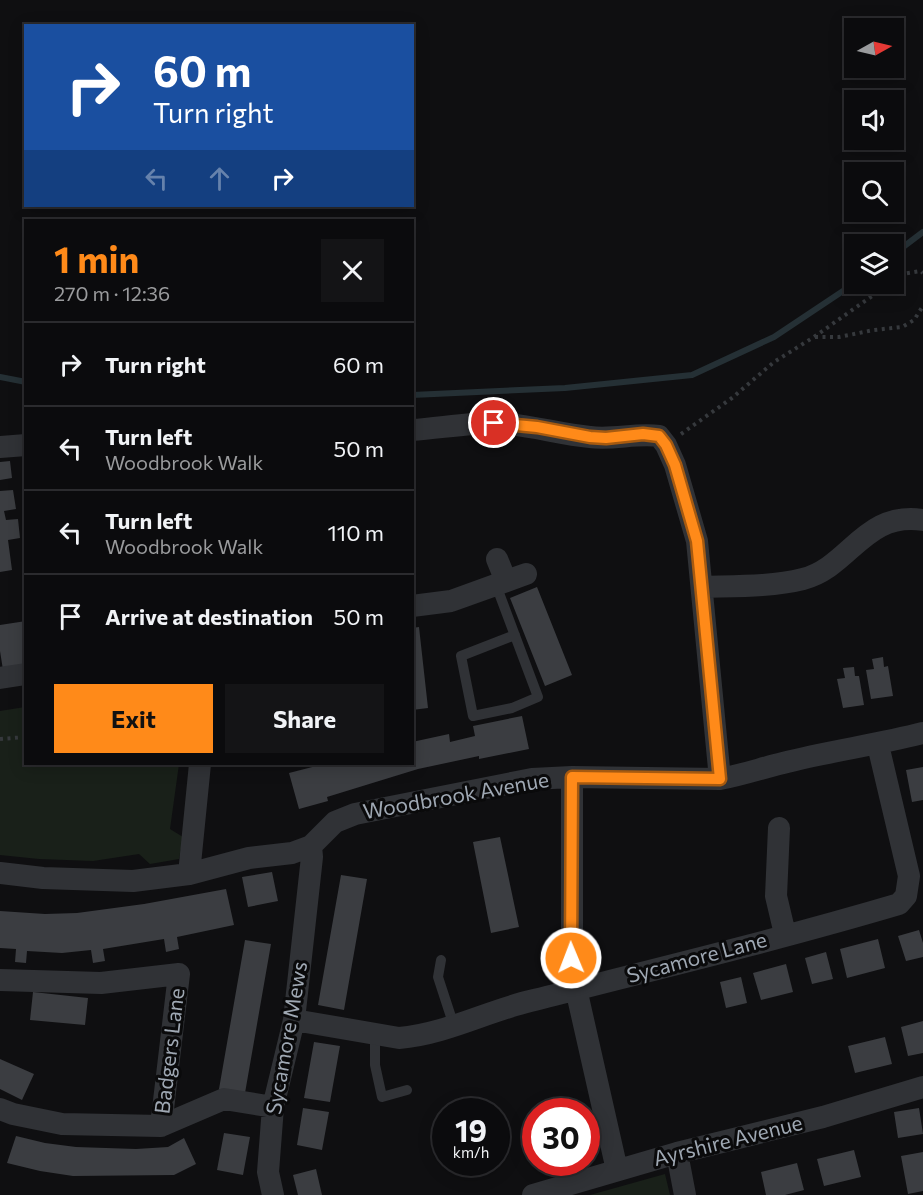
<!DOCTYPE html>
<html lang="en">
<head>
<meta charset="utf-8">
<style>
	body { margin:0; font-family:Commissioner,sans-serif; background:#141416; color:#f1f3f6; height:100vh; display:flex; flex-direction:column; font-size:22px; white-space:nowrap }
	* { box-sizing:border-box; margin:0 }
	p { font-size:20px; color:#9a9b9d }
	.icon { flex:none; width:33px; height:33px; fill:none; stroke:currentColor; stroke-width:2; stroke-linecap:round; stroke-linejoin:round }
	.map { position:relative; flex:1; overflow:hidden }
	.side { position:absolute; left:24px; top:219px; width:390px; height:546px; display:flex; flex-direction:column; background:#0b0b0d; border-radius:0px; box-shadow:0 3px 15px #0003,0 0 0 2px #2b2b2e }
	.side>* { flex:none }
	.hud { position:absolute; left:24px; top:24px; width:390px; height:183px; border-radius:0px; box-shadow:0 3px 15px #0003,0 0 0 2px #2b2b2e; background:#1a4fa0; color:#fff; overflow:hidden }
	.needle { width:39px; rotate:82deg }
	.tools { position:absolute; left:844px; top:18px; display:grid; gap:12px }
	.tools a { display:grid; place-items:center; width:60px; height:60px; border-radius:0px; background:#0b0b0d; box-shadow:0 3px 15px #0003,0 0 0 2px #2b2b2e; font-size:30px }
	.speed { position:absolute; left:432px; top:1098px; display:flex; gap:12px; font-size:30px; font-weight:700; text-align:center }
	.speed>* { display:grid; place-content:center; width:78px; height:78px; border-radius:50%; background:#0b0b0d; box-shadow:0 3px 15px #0003,0 0 0 2px #2b2b2e; line-height:1 }
	.speed small { font-size:15px; font-weight:400 }
	.speed .limit { border:9px solid #d22; background:#fff; color:#111 }
	.pin { position:absolute; display:grid; place-items:center; width:51px; height:51px; color:#fff; margin:-26px; border:3px solid #fff; border-radius:50%; box-shadow:0 2px 6px #0007 }
	.me { position:absolute; width:66px; margin:-33px; rotate:359deg; stroke-linejoin:round; filter:drop-shadow(0 0 4px #0008) }
	.turn { display:flex; align-items:center; gap:21px; height:126px; padding:0 30px; font-size:27px }
	.turn .icon { width:78px; height:78px; stroke-width:2.5 }
	.turn b { display:block; font-size:42px; line-height:51px }
	.lanes { display:flex; align-items:center; height:57px; padding:0 30px; background:#0003; justify-content:center; gap:30px; direction:ltr }
	.lanes .off { opacity:.35 }
	.round { display:grid; place-items:center; flex:none; width:63px; height:63px; border-radius:0px; background:#141416 }
	.head { display:flex; align-items:center; justify-content:space-between; height:102px; padding:0 30px }
	h1 { font-size:36px; font-weight:700; line-height:45px; color:#ff8a19 }
	.primary-button { display:flex; gap:12px; margin-top:auto; padding:12px 30px }
	.primary-button a { flex:1; height:69px; border-radius:0px; background:#ff8a19; color:#111; font-size:24px; font-weight:700; line-height:69px; text-align:center }
	.primary-button a+a { background:#141416; color:#f1f3f6 }
	ul { padding:0; list-style:none }
	li { display:flex; align-items:center; gap:18px; height:84px; padding:0 30px; border-top:2px solid #2b2b2e }
	li div { flex:1 }
	li b { display:block; font-size:22px }
	li em { font-style:normal }
	.map>svg:first-child { display:block }
	.green { fill:#192019 }
	.lines { fill:none; stroke-linecap:round; stroke-linejoin:round }
	.stream { stroke:#253035; stroke-width:6 }
	.building { fill:#3b3d41 }
	.path { stroke:#36393d; stroke-width:4; stroke-dasharray:3 4.5; stroke-linecap:butt }
	.lane { stroke:#303236; stroke-width:10 }
	.street { stroke:#303236; stroke-width:22 }
	.route-casing { stroke:#a65a10; stroke-width:15 }
	.route { stroke:#ff8a19; stroke-width:10 }
	.labels { text-anchor:middle; stroke-width:6; stroke-linejoin:round; paint-order:stroke }
	.street-label { font-size:21px; fill:#9fa8b3; stroke:#0a0a0b }
</style>
</head>
<body>
<div class="map">
<svg width="923" height="1195" viewBox="0 0 923 1195">
	<rect width="100%" height="100%" fill="#0f0f11"/>
	<path class="green" d="M 25,707 L 26,764 L 179,764 L 170,829 L 183,837 L 179,859 L 150,864 L 139,854 L 93,861 L 39,859 L 0,855 L 0,711 Z
		M 665,1174 L 670,1195 L 590,1195 Z"/>
	<g class="lines">
		<path class="stream" d="M 894,254 L 923,232
			M 0,377 L 26,382
			M 412,395 L 565,388 L 692,375 L 774,337 L 855,283"/>
	</g>
	<path class="building" d="M 10,461 L 12,478 L 0,480 L 0,462 Z
		M 13,490 L 16,509 L 4,511 L 6,520 L 18,519 L 20,538 L 8,540 L 12,570 L 0,572 L 0,491 Z
		M 537,587 L 572,675 L 545,686 L 510,598 Z
		M 26,621 L 26,666 L 3,670 L 0,651 L 0,625 Z
		M 419,627 L 428,708 L 412,710 L 412,628 Z
		M 883,657 L 884,667 L 888,666 L 893,696 L 871,699 L 866,670 L 874,669 L 872,659 Z
		M 854,667 L 855,676 L 859,676 L 864,705 L 843,708 L 837,679 L 845,678 L 843,668 Z
		M 522,716 L 529,749 L 479,759 L 479,756 L 418,769 L 327,797 L 328,801 L 299,809 L 289,773 L 324,764 L 412,764 L 412,742 L 449,734 L 450,742 L 475,736 L 473,726 Z
		M 923,767 L 923,800 L 912,802 L 906,770 Z
		M 500,837 L 519,927 L 491,933 L 473,842 Z
		M 272,872 L 278,901 L 248,907 L 242,877 Z
		M 341,875 L 367,879 L 344,1010 L 318,1005 Z
		M 226,889 L 234,925 L 177,937 L 179,949 L 166,952 L 164,939 L 103,949 L 105,961 L 93,963 L 91,950 L 62,953 L 27,951 L 26,963 L 15,962 L 16,949 L 0,948 L 0,911 L 45,914 L 77,913 L 144,904 Z
		M 919,930 L 923,943 L 923,957 L 906,961 L 898,936 Z
		M 878,939 L 885,968 L 847,978 L 840,949 Z
		M 245,940 L 271,944 L 245,1093 L 219,1089 Z
		M 826,952 L 833,979 L 812,984 L 805,958 Z
		M 786,964 L 793,992 L 761,1000 L 753,973 Z
		M 741,977 L 747,1003 L 726,1008 L 720,982 Z
		M 33,992 L 88,998 L 85,1025 L 30,1020 Z
		M 923,1021 L 923,1053 L 908,1056 L 901,1027 Z
		M 885,1037 L 892,1064 L 855,1073 L 848,1046 Z
		M 314,1042 L 340,1046 L 330,1102 L 304,1098 Z
		M 0,1059 L 34,1074 L 22,1100 L 0,1089 Z
		M 303,1108 L 329,1112 L 322,1150 L 297,1145 Z
		M 919,1108 L 923,1134 L 898,1138 L 894,1112 Z
		M 224,1133 L 250,1137 L 243,1175 L 217,1170 Z
		M 16,1136 L 45,1143 L 76,1147 L 136,1149 L 168,1147 L 184,1138 L 196,1164 L 174,1175 L 73,1176 L 40,1171 L 7,1163 Z
		M 854,1150 L 861,1177 L 824,1186 L 817,1159 Z
		M 923,1152 L 923,1191 L 908,1194 L 901,1156 Z
		M 797,1163 L 804,1190 L 785,1195 L 766,1195 L 761,1172 Z
		M 316,1169 L 322,1195 L 298,1195 L 293,1175 Z"/>
	<g class="lines">
		<path class="path" d="M 894,280 L 902,274 L 921,271 L 923,273
			M 815,337 L 839,337 L 874,330 L 902,327 L 914,320 L 923,306
			M 681,434 L 732,398 L 774,362 L 814,337 L 889,284
			M 0,739 L 26,737"/>
		<path class="lane" d="M 496,585 L 538,697 L 512,708 L 473,716 L 461,656 L 515,635
			M 441,960 L 438,977 L 454,1026
			M 375,1034 L 375,1065 L 382,1097 L 407,1090"/>
		<path class="street" d="M 412,430 C 440,428 468,423 495,423 C 527,424 558,434 590,437 C 613,440 636,433 659,436 L 666,445 L 675,465 L 697,541 L 720,779
			M 0,447 L 26,445
			M 497,559 L 506,581
			M 702,587 C 735,586 771,587 803,579 C 850,567 864,511 923,520
			M 412,606 L 451,601 L 526,574
			M 0,678 L 26,674
			M 572,777 L 572,971 L 617,1170
			M 779,828 L 776,896 L 785,934
			M 0,873 L 43,878 L 133,881 L 189,874 L 249,858 L 292,853 L 311,846 L 335,822 L 355,814 L 532,779 L 572,777 L 720,779 C 742,775 762,768 783,763 C 829,751 877,745 923,733
			M 189,874 L 200,764
			M 0,980 L 101,983 L 179,974 L 161,1126
			M 294,1020 L 399,1038 C 445,1034 485,1012 530,1001 C 653,970 777,940 899,904 L 906,896 L 909,876 L 878,745
			M 0,1109 L 13,1114 L 62,1124 L 161,1126 L 224,1099 L 273,1107
			M 677,1153 L 685,1195
			M 273,1195 L 268,1172 L 273,1107 L 294,1020 L 312,857 L 311,846
			M 533,1195 L 677,1153 L 823,1117 L 923,1087"/>
	</g>
	<g class="lines">
		<defs>
			<path id="route" d="M 494,423 L 537,427 L 590,437 L 606,438 L 643,434 L 659,436 L 666,445 L 675,465 L 697,541 L 720,779 L 572,777 L 571,958"/>
		</defs>
		<use href="#route" class="route-casing"/>
		<use href="#route" class="route"/>
	</g>
	<g class="labels">
		<g class="street-label">
			<text transform="translate(456 796) rotate(-10)" y="7">Woodbrook Avenue</text>
			<text transform="translate(697 958) rotate(-15)" y="7">Sycamore Lane</text>
			<text transform="translate(287 1038) rotate(-80)" y="7">Sycamore Mews</text>
			<text transform="translate(170 1051) rotate(-83)" y="7">Badgers Lane</text>
			<text transform="translate(728 1141) rotate(-14)" y="7">Ayrshire Avenue</text>
		</g>
	</g>
</svg>
<div class="tools">
<a><svg class="needle" viewBox="-14 -14 28 28"><path d="M0-13l5 13h-10z" fill="#e53935"/><path d="M0 13l5-13h-10z" fill="#9a9b9d"/></svg></a>
<a><svg class="icon" aria-label="sound" viewBox="0 0 24 24"><path d="M4 9h4l5-4v14l-5-4H4zM17 9q2 3 0 6"/></svg></a>
<a><svg class="icon" aria-label="search" viewBox="0 0 24 24"><circle cx="10" cy="10" r="6"/><path d="M15 15l6 6"/></svg></a>
<a><svg class="icon" aria-label="layers" viewBox="0 0 24 24"><path d="M12 4l9 5-9 5-9-5zM3 14l9 5 9-5"/></svg></a>
</div>
<div class="speed"><div>19<small>km/h</small></div><div class="limit">30</div></div>
<div class="pin" style="left:494px;top:423px;background:#d93025"><svg class="icon" aria-label="arrive" viewBox="0 0 24 24"><path d="M6 21V4h12l-3 4 3 4H6"/></svg></div>
<svg class="me" style="left:571px;top:958px" viewBox="-20 -20 40 40"><circle r="17" fill="#ff8a19" stroke="#fff" stroke-width="3"/><path d="M0-11L8 9 0 5-8 9z" fill="#fff"/></svg>
<div class="hud">
<div class="turn"><svg class="icon" aria-label="right" viewBox="0 0 24 24"><path d="M7 20v-9h11M14 6l5 5-5 5"/></svg><div><b>60 m</b>Turn right</div></div>
<div class="lanes"><svg class="icon off" aria-label="left" viewBox="0 0 24 24"><path d="M17 20v-9H6M10 6l-5 5 5 5"/></svg><svg class="icon off" aria-label="ahead" viewBox="0 0 24 24"><path d="M12 20V5M6 11l6-6 6 6"/></svg><svg class="icon" aria-label="right" viewBox="0 0 24 24"><path d="M7 20v-9h11M14 6l5 5-5 5"/></svg></div>
</div>
<section class="side">
<div class="head"><div><h1>1 min</h1><p>270 m · 12:36</p></div><a class="round"><svg class="icon" aria-label="close" viewBox="0 0 24 24"><path d="M6 6l12 12M18 6L6 18"/></svg></a></div>
<ul>
<li><svg class="icon" aria-label="right" viewBox="0 0 24 24"><path d="M7 20v-9h11M14 6l5 5-5 5"/></svg><div><b>Turn right</b></div><em>60 m</em></li>
<li><svg class="icon" aria-label="left" viewBox="0 0 24 24"><path d="M17 20v-9H6M10 6l-5 5 5 5"/></svg><div><b>Turn left</b><p>Woodbrook Walk</p></div><em>50 m</em></li>
<li><svg class="icon" aria-label="left" viewBox="0 0 24 24"><path d="M17 20v-9H6M10 6l-5 5 5 5"/></svg><div><b>Turn left</b><p>Woodbrook Walk</p></div><em>110 m</em></li>
<li><svg class="icon" aria-label="arrive" viewBox="0 0 24 24"><path d="M6 21V4h12l-3 4 3 4H6"/></svg><div><b>Arrive at destination</b></div><em>50 m</em></li>
</ul>
<div class="primary-button"><a>Exit</a><a>Share</a></div>
</section>
</div>
</body>
</html>
